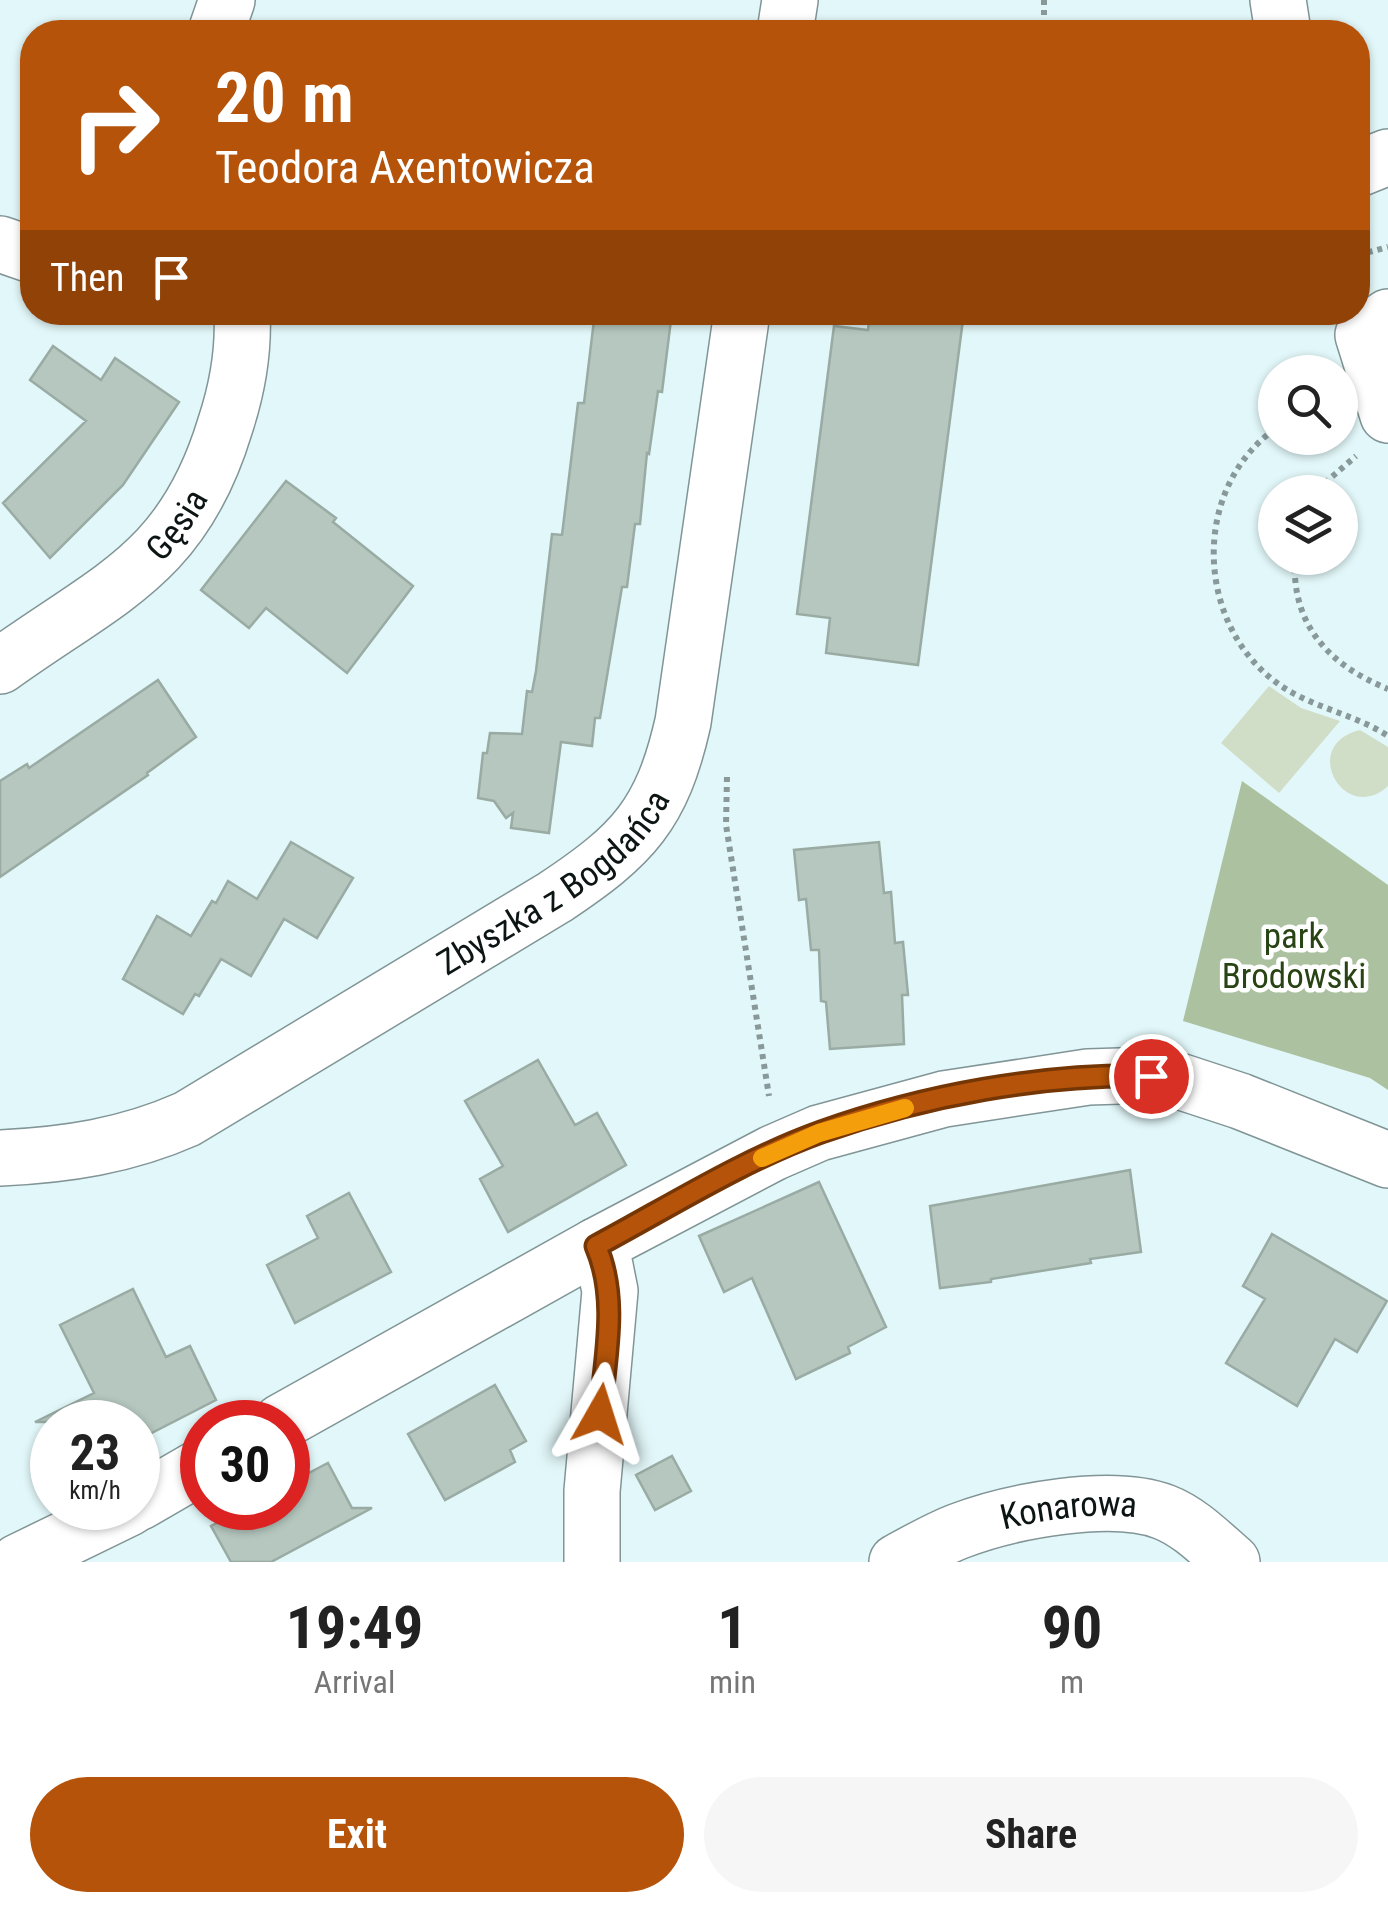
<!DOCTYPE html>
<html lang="en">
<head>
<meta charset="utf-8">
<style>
	body { margin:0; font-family:"Roboto Condensed",sans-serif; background:#f6f6f6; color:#222; height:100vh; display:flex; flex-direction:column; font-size:38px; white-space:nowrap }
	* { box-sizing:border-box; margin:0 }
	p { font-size:32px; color:#767676 }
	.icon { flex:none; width:55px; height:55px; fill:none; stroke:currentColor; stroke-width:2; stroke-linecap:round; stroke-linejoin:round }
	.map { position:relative; height:1562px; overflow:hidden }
	.side { display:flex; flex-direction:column; background:#fff; flex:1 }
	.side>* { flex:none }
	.banner { position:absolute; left:20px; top:20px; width:1350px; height:305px; border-radius:40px; box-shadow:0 2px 8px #0004; background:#b45309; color:#fff; overflow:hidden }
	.tools { position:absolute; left:1258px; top:355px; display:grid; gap:20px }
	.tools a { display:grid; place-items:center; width:100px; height:100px; border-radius:50%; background:#fff; box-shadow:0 2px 8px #0004; font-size:50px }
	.speed { position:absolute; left:30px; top:1400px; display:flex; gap:20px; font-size:50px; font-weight:700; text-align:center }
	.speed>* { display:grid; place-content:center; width:130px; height:130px; border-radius:50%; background:#fff; box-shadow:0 2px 8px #0004; line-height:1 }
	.speed small { font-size:25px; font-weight:400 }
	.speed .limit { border:15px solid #d22; background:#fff; color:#111 }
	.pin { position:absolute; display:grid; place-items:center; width:85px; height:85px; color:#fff; margin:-42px; border:5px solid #fff; border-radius:50%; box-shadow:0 2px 10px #0007 }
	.me { position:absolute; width:110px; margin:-55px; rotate:6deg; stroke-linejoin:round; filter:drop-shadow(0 0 8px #0008) }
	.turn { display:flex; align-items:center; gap:35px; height:210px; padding:0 30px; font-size:45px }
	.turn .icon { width:130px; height:130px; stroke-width:2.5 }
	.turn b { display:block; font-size:70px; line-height:85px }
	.then { display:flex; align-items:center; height:95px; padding:0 30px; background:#0003; gap:20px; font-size:38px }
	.eta { display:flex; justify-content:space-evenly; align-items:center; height:170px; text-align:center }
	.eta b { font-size:60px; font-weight:700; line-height:70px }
	.button { display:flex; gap:20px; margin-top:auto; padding:20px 30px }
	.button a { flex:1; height:115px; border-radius:60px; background:#b45309; color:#fff; font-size:40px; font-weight:700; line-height:115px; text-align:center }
	.button a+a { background:#f6f6f6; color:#222 }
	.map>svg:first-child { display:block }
	.green { fill:#d0dec8 }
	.forest { fill:#acc1a0 }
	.building { fill:#b5c7bf; stroke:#99aba3; stroke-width:2.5 }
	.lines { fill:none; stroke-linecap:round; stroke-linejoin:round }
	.minor-casing { stroke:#819597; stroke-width:58 }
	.path { stroke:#89999a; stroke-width:6; stroke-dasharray:5 5; stroke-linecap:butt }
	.minor { stroke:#fff; stroke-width:55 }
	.route-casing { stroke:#753606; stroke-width:25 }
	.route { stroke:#b45309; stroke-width:18 }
	.slow { stroke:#f59e0b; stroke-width:18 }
	.labels { text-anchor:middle; stroke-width:9; stroke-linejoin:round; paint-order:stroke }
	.street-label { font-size:35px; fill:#0c1414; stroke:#fff }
	.park-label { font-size:35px; fill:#294414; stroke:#fff }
</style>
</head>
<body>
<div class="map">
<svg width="1388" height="1562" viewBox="0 0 1388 1562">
	<rect width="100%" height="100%" fill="#e2f7f9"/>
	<path class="green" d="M 1269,686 L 1301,708 L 1340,721 L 1279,793 L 1221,743 Z
		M 1360,730 L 1388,747 L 1388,786 C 1345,826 1298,745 1360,730 Z"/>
	<path class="forest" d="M 1242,781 L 1388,885 L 1388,1090 L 1370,1078 L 1183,1021 Z"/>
	<path class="building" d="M 595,312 L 672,312 L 662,392 L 658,391 L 649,454 L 647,453 L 640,524 L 635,524 L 627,587 L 622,587 L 600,718 L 595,718 L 592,746 L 561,742 L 549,833 L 511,828 L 513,813 L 506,818 L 494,801 L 478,798 L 483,753 L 487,753 L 490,733 L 522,734 L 527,691 L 532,692 L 536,671 L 552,534 L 562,535 L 578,403 L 584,403 Z
		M 870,312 L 964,312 L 918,665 L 826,653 L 830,618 L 797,614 L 834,326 L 868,330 Z
		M 53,346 L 101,380 L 115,358 L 179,402 L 123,485 L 50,558 L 3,503 L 86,421 L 30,380 Z
		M 286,481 L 336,518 L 333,522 L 413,586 L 347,673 L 266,608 L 249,628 L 201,590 Z
		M 158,680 L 196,737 L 147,773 L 148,775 L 0,877 L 0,781 L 27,764 L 29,768 Z
		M 291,842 L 353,878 L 317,938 L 284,919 L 251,976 L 221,959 L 199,996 L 195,994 L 183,1014 L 123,979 L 157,916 L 191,936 L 212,901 L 216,903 L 228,881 L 257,899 Z
		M 879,842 L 884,893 L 891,892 L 895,943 L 903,942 L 908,995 L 902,995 L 904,1044 L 830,1049 L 826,1002 L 821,1001 L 819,950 L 811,950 L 806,899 L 799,900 L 794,850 Z
		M 538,1060 L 575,1125 L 597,1113 L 626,1165 L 508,1232 L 480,1179 L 503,1166 L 465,1101 Z
		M 1130,1170 L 1141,1252 L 1090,1259 L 1091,1263 L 991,1279 L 991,1282 L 940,1288 L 930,1206 Z
		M 819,1182 L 886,1327 L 848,1347 L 850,1353 L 796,1379 L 752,1278 L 724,1292 L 699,1236 Z
		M 349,1193 L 391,1272 L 295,1323 L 267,1265 L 318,1238 L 307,1216 Z
		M 1272,1234 L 1387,1301 L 1357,1352 L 1335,1339 L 1297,1406 L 1226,1363 L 1265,1299 L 1243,1286 Z
		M 133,1289 L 166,1357 L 190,1346 L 216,1400 L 138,1440 L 138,1422 L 35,1422 L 94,1393 L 60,1325 Z
		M 495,1385 L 526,1441 L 510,1450 L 515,1462 L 445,1500 L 408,1434 Z
		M 672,1456 L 691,1491 L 655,1510 L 636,1475 Z
		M 328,1463 L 352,1508 L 372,1508 L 271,1562 L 231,1562 L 211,1526 L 245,1508 L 288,1508 L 288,1484 Z"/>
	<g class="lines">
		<defs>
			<g id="minor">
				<path d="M 1278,0 L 1283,32"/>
				<path d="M 216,32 L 227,0"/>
				<path d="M 785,32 L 790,0"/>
				<path d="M 1358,169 L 1388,157"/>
				<path d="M 0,244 L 32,255"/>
				<path d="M 1388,317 L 1363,335 L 1388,415"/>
				<path id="s1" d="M 0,666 C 108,588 183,565 225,426 C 237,390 244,351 242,312"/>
				<path id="s2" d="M 0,1158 C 66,1155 126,1146 187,1119 L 555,897 C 633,845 662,815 683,722 L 742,312"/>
				<path d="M 281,1422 L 596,1246 L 773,1153 L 819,1133 L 944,1099 L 1088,1077 L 1151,1075 L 1179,1081 L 1240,1101 L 1388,1160"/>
				<path d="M 138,1503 L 202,1466"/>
				<path d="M 18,1562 L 129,1508"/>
				<path d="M 592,1562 L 592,1491 L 610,1291 L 605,1266 L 596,1246"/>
				<path id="s3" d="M 897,1562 C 917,1551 938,1539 959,1531 C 1011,1511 1112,1492 1164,1512 C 1190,1522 1211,1544 1232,1562"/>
			</g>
		</defs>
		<use href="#minor" class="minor-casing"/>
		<path class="path" d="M 1044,0 L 1044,32
			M 1358,255 L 1388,247
			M 1275,429 C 1191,489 1195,623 1277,683 C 1311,708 1353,713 1388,736
			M 1320,492 L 1327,481 L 1356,456
			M 1295,558 C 1291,625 1329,665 1388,689
			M 727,777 L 726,825 L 769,1096"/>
		<use href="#minor" class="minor"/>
	</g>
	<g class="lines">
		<defs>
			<path id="route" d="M 600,1414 C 605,1358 619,1299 596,1246 C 669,1207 743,1160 821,1132 C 925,1095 1041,1074 1151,1076"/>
		</defs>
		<use href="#route" class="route-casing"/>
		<use href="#route" class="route"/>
		<path class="slow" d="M 762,1158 L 819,1133 L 905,1108"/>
	</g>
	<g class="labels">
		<g class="street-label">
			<text dy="12" stroke="none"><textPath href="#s1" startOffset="228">Gęsia</textPath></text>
			<text dy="12" stroke="none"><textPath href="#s2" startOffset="630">Zbyszka z Bogdańca</textPath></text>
			<text dy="12" stroke="none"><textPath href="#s3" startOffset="182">Konarowa</textPath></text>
		</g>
		<g class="park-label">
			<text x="1294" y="948">park<tspan x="1294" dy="40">Brodowski</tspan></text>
		</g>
	</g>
</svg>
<div class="tools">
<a><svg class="icon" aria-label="search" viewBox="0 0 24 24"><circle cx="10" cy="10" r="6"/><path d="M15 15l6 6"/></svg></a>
<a><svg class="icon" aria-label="layers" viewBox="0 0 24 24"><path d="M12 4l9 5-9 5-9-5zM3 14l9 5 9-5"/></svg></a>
</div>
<div class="speed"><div>23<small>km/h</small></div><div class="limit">30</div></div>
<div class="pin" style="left:1151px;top:1076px;background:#d93025"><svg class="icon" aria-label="arrive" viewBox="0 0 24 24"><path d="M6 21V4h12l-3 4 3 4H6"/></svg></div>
<svg class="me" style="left:600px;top:1414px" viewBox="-20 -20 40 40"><path d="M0-17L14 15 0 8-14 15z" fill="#b45309" stroke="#fff" stroke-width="4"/></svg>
<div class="banner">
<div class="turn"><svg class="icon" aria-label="right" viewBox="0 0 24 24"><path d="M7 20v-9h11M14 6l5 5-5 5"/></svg><div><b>20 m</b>Teodora Axentowicza</div></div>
<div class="then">Then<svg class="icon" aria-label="arrive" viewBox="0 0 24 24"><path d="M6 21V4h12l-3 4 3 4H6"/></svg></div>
</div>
</div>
<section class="side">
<div class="eta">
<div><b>19:49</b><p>Arrival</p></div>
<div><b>1</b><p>min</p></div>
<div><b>90</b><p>m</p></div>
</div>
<div class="button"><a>Exit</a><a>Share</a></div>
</section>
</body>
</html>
